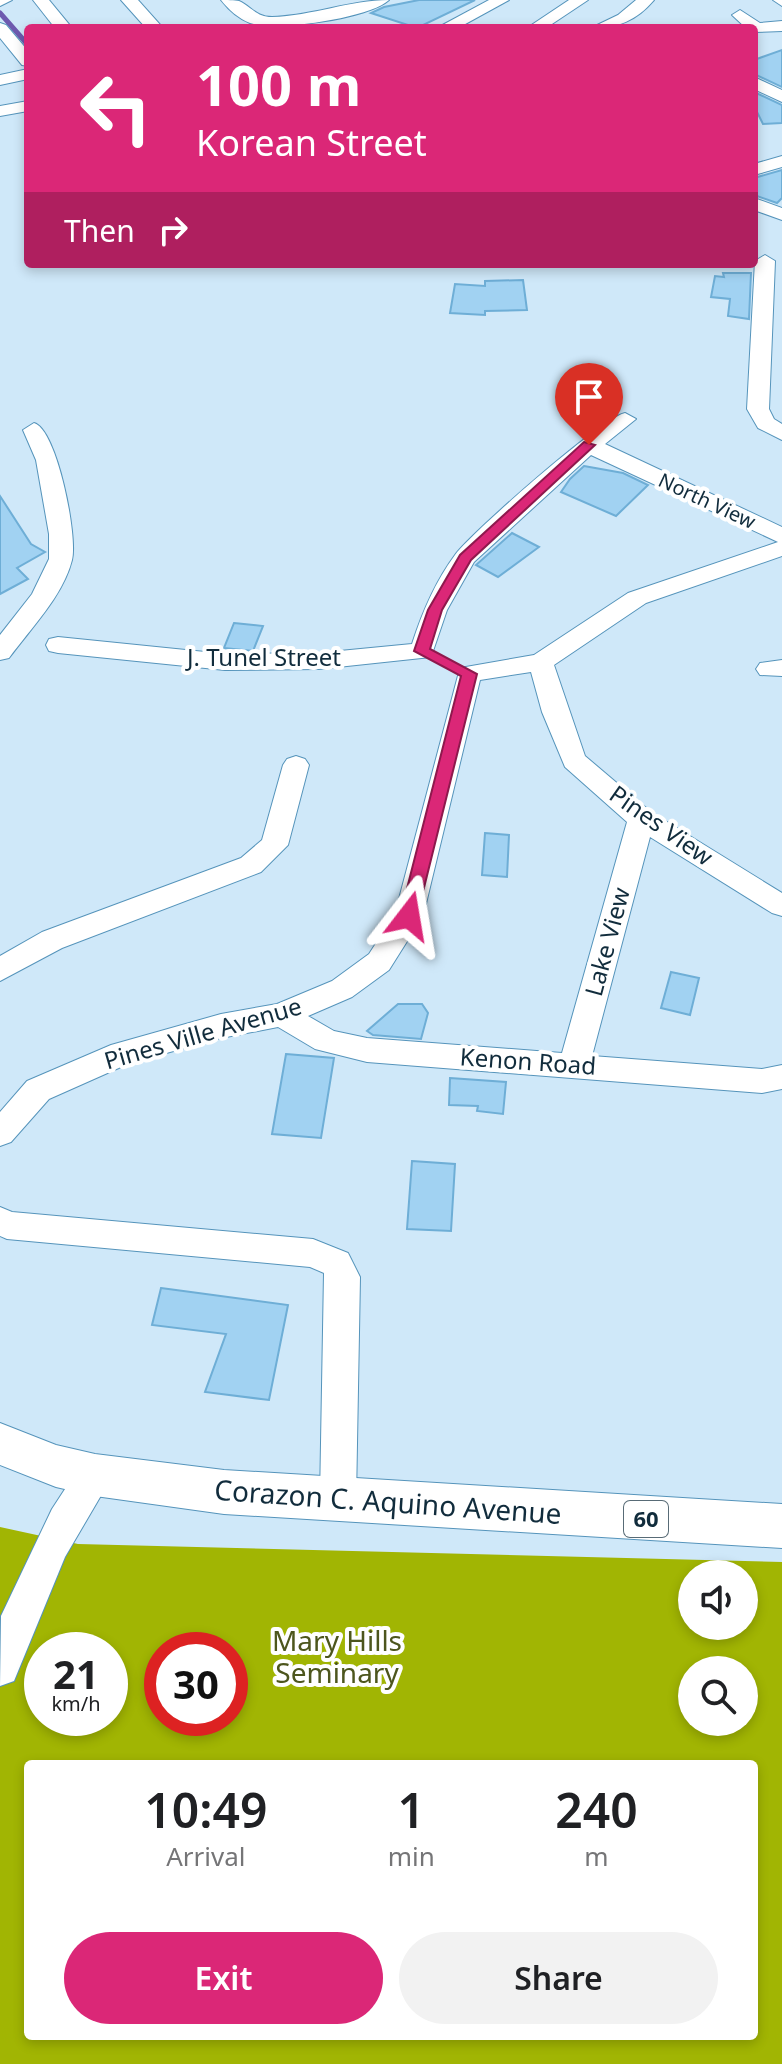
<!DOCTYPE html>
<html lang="en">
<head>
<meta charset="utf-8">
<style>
	body { margin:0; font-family:"Noto Sans",sans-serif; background:#f2f2f2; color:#202124; height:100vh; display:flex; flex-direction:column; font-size:30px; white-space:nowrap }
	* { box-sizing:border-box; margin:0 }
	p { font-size:26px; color:#757577 }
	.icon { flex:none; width:44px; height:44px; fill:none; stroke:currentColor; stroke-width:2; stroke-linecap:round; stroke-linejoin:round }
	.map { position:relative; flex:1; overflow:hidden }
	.details { position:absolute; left:24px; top:1760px; width:734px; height:280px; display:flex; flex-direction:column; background:#fff; border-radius:8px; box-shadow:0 4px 12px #0003 }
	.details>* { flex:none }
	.banner { position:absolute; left:24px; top:24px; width:734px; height:244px; border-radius:8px; box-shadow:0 4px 12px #0003; background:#db2777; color:#fff; overflow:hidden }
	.controls { position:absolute; left:678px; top:1560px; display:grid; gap:16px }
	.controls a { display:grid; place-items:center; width:80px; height:80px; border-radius:50%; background:#fff; box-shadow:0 4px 12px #0003; font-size:40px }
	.speed { position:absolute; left:24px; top:1632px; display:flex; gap:16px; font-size:40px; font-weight:700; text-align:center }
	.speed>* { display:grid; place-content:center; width:104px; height:104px; border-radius:50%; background:#fff; box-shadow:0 4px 12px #0003; line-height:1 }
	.speed small { font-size:20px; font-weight:400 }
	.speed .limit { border:12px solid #d22; background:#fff; color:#111 }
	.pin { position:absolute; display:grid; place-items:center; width:68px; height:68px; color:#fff; margin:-82px -34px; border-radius:50% 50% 50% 0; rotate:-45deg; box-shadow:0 0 8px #0007 }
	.pin .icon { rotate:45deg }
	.me { position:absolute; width:88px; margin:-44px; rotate:14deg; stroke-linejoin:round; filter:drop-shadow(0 0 6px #0008) }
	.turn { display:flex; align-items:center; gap:28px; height:168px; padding:0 40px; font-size:36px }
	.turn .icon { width:104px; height:104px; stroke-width:2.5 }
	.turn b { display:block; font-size:56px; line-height:68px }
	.then { display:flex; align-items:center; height:76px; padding:0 40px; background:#0003; gap:16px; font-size:30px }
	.eta { display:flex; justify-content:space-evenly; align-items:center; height:136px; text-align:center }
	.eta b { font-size:48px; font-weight:600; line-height:56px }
	.cta { display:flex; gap:16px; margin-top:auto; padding:16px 40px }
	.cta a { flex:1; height:92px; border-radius:48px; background:#db2777; color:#fff; font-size:32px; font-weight:600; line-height:92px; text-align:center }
	.cta a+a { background:#f2f2f2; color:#202124 }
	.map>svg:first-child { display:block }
	.forest { fill:#a1b503; fill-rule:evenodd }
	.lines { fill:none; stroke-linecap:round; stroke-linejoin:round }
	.stream { stroke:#6d5aaf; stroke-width:5 }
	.building { fill:#a1d2f2; stroke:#6eaed6; stroke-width:2 }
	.minor-casing { stroke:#5594bb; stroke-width:2 }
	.major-casing { stroke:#5594bb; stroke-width:2 }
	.minor { fill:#fff; fill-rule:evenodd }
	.major { fill:#fff; fill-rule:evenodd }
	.route { fill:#db2777; stroke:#8e194d; stroke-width:2 }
	.labels { text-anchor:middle; stroke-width:8; stroke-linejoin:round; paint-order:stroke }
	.far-street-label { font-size:20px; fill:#112c3c; stroke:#fff }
	.shield { fill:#fff; stroke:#586b76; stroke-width:2 }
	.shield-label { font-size:22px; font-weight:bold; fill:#112c3c }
	.street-label { font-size:24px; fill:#112c3c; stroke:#fff }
	.near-street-label { font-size:28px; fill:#112c3c; stroke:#fff }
	.near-park-label { font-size:28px; fill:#4d561d; stroke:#fff }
</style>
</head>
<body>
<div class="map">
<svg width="782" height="2064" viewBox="0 0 782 2064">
	<rect width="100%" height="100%" fill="#cfe8f9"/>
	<path class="forest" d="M 0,1527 L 78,1544 L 782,1562 L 782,2064 L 0,2064 ZM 692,1574 L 744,1574 L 744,1626 L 692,1626 ZM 42,1650 L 110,1650 L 110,1718 L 42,1718 ZM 162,1650 L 230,1650 L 230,1718 L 162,1718 ZM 692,1670 L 744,1670 L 744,1722 L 692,1722 ZM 28,1764 L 754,1764 L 754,2036 L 28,2036 Z"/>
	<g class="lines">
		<path class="stream" d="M 0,13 L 28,45"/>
	</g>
	<path class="building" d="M 419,0 L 475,0 L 417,28 L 371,13 L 384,7 Z
		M 782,50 L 782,87 L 754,74 L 754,60 Z
		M 754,92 L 782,105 L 782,123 L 763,124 L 754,106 Z
		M 782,170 L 782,198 L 777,203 L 754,195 L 754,178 Z
		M 723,273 L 751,273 L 749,319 L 728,316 L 730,299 L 711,297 L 715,276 L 724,277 Z
		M 523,280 L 527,310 L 485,311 L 485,315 L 450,313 L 455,284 L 485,286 L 485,281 Z
		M 584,466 L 623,473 L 648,485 L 616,516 L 561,492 L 570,479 Z
		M 0,496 L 31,544 L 45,552 L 17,568 L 28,579 L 0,594 Z
		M 512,533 L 539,547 L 498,577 L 476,565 Z
		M 234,623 L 263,626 L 253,651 L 224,648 Z
		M 485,833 L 509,835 L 507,877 L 482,875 Z
		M 671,972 L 699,978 L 690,1015 L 661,1008 Z
		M 398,1004 L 422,1004 L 428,1013 L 421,1039 L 373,1035 L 367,1031 Z
		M 286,1054 L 334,1058 L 321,1138 L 272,1134 Z
		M 450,1078 L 506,1082 L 503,1114 L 477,1111 L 478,1106 L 449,1105 Z
		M 412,1161 L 455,1164 L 451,1231 L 407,1229 Z
		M 161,1288 L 288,1305 L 269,1400 L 205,1392 L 226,1334 L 152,1325 Z"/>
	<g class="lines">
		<defs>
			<path id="minor" d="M 0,0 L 12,0 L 0,6 Z
				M 33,0 L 49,0 L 72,28 L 55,28 Z
				M 121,0 L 138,0 L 163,28 L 146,28 Z
				M 221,0 C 226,0 235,0 239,1 C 252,7 256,17 272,17 C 312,16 350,0 389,0 C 370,18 276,32 250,23 C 239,19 228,9 221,0 Z
				M 489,0 L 509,0 L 458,28 L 437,28 Z
				M 569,0 L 588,0 L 546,28 L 527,28 Z
				M 636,0 L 654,0 C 636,21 618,28 591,28 L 618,15 Z
				M 773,0 L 782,0 L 782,6 Z
				M 740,10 L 760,23 L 782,21 L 782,31 L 754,32 L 754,28 L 746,28 L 732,15 Z
				M 0,23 L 6,25 L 28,51 L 28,66 L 22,65 L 0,38 Z
				M 28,69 L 28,79 L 0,85 L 0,75 Z
				M 754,77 L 782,90 L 782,102 L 754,89 Z
				M 28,101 L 28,111 L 0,116 L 0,106 Z
				M 782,156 L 782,167 L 754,175 L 754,164 Z
				M 754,198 L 782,208 L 782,220 L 754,210 Z
				M 765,255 L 775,261 L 769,409 L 774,419 L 782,424 L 782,440 L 758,428 L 747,409 L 755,261 Z
				M 625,413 L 636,419 L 605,444 L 782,527 L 782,556 L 646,603 L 554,665 L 585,756 L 651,812 L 782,893 L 782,916 L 772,913 L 650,837 L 592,1056 L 762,1069 L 782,1065 L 782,1089 L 762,1093 L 367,1062 L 315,1049 L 278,1027 L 221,1038 L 130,1063 L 49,1099 L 11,1142 L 0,1146 L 0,1112 L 27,1081 L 111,1045 L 221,1014 L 277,1004 L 332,981 L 369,954 L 395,914 L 460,668 L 534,655 L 628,593 L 778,542 L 591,455 L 474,562 L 447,610 L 431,657 L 319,669 L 225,670 L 58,653 L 49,651 L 46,645 L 49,639 L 58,637 L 225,654 L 319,653 L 412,644 C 422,613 435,582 455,555 C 472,532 602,418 625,413 ZM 531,672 L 542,712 L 565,767 L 627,822 L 562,1053 L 367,1038 L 334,1031 L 308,1016 L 352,997 L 389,970 L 423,916 L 480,680 Z
				M 34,423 C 57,429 78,537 72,560 C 63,596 31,628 9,658 L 0,660 L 0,635 L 32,594 L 49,559 L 49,534 L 36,460 L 23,430 Z
				M 782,660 L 782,676 L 760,675 L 756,669 L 760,663 Z
				M 296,756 L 305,759 L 309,765 L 288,845 L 261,872 L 62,948 L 0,981 L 0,956 L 42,932 L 241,858 L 262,840 L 283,765 L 287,759 Z
				M 0,1207 L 12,1212 L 313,1239 L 348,1253 L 360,1277 L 356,1499 L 351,1511 L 338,1516 L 325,1511 L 320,1499 L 324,1273 L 310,1267 L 7,1239 L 0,1236 Z
				M 95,1458 L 108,1463 L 113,1475 L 65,1557 L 14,1681 L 0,1686 L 1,1616 L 52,1509 L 82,1463 Z"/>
			<path id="major" d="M 0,1423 L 56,1445 L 95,1454 L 224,1470 L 782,1504 L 782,1548 L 224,1514 L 95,1496 L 56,1487 L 0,1465 Z"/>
		</defs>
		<use href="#minor" class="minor-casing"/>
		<use href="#major" class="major-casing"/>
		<use href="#minor" class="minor"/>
		<use href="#major" class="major"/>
	</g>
	<path class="route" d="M 584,442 L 595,445 L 471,560 L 442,610 L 430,649 L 477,674 L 417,916 L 409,922 L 403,920 L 400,916 L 461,676 L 414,651 L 428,610 L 460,555 Z"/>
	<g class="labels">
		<g class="far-street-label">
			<text transform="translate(707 501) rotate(25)" y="7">North View</text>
		</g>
		<rect class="shield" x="624" y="1501" width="44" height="36" rx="6"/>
		<g class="shield-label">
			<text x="646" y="1527">60</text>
		</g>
		<g class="street-label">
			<text x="264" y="666">J. Tunel Street</text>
			<text transform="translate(661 826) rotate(35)" y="8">Pines View</text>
			<text transform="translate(608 942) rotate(-75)" y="8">Lake View</text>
			<text transform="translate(203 1034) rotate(-16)" y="8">Pines Ville Avenue</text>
			<text transform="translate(528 1062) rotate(4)" y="8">Kenon Road</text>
		</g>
		<g class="near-street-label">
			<text transform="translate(388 1502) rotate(4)" y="10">Corazon C. Aquino Avenue</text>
		</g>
		<g class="near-park-label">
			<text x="337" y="1651">Mary Hills<tspan x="337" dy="32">Seminary</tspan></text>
		</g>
	</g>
</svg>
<div class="controls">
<a><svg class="icon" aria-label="sound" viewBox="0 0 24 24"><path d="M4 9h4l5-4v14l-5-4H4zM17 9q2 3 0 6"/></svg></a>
<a><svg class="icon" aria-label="search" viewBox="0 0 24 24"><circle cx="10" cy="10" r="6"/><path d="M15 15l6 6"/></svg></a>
</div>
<div class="speed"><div>21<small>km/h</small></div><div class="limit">30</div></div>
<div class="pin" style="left:589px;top:445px;background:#d93025"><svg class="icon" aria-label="arrive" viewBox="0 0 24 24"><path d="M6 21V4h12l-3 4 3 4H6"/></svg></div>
<svg class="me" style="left:409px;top:916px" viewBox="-20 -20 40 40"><path d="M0-17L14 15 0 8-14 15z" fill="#db2777" stroke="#fff" stroke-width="4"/></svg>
<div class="banner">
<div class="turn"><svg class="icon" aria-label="left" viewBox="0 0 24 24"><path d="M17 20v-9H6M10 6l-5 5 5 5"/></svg><div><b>100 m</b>Korean Street</div></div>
<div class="then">Then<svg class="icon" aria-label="right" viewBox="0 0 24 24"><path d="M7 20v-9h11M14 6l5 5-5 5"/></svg></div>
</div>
<section class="details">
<div class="eta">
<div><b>10:49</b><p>Arrival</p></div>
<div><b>1</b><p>min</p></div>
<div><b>240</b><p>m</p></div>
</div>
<div class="cta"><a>Exit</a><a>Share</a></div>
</section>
</div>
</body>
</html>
